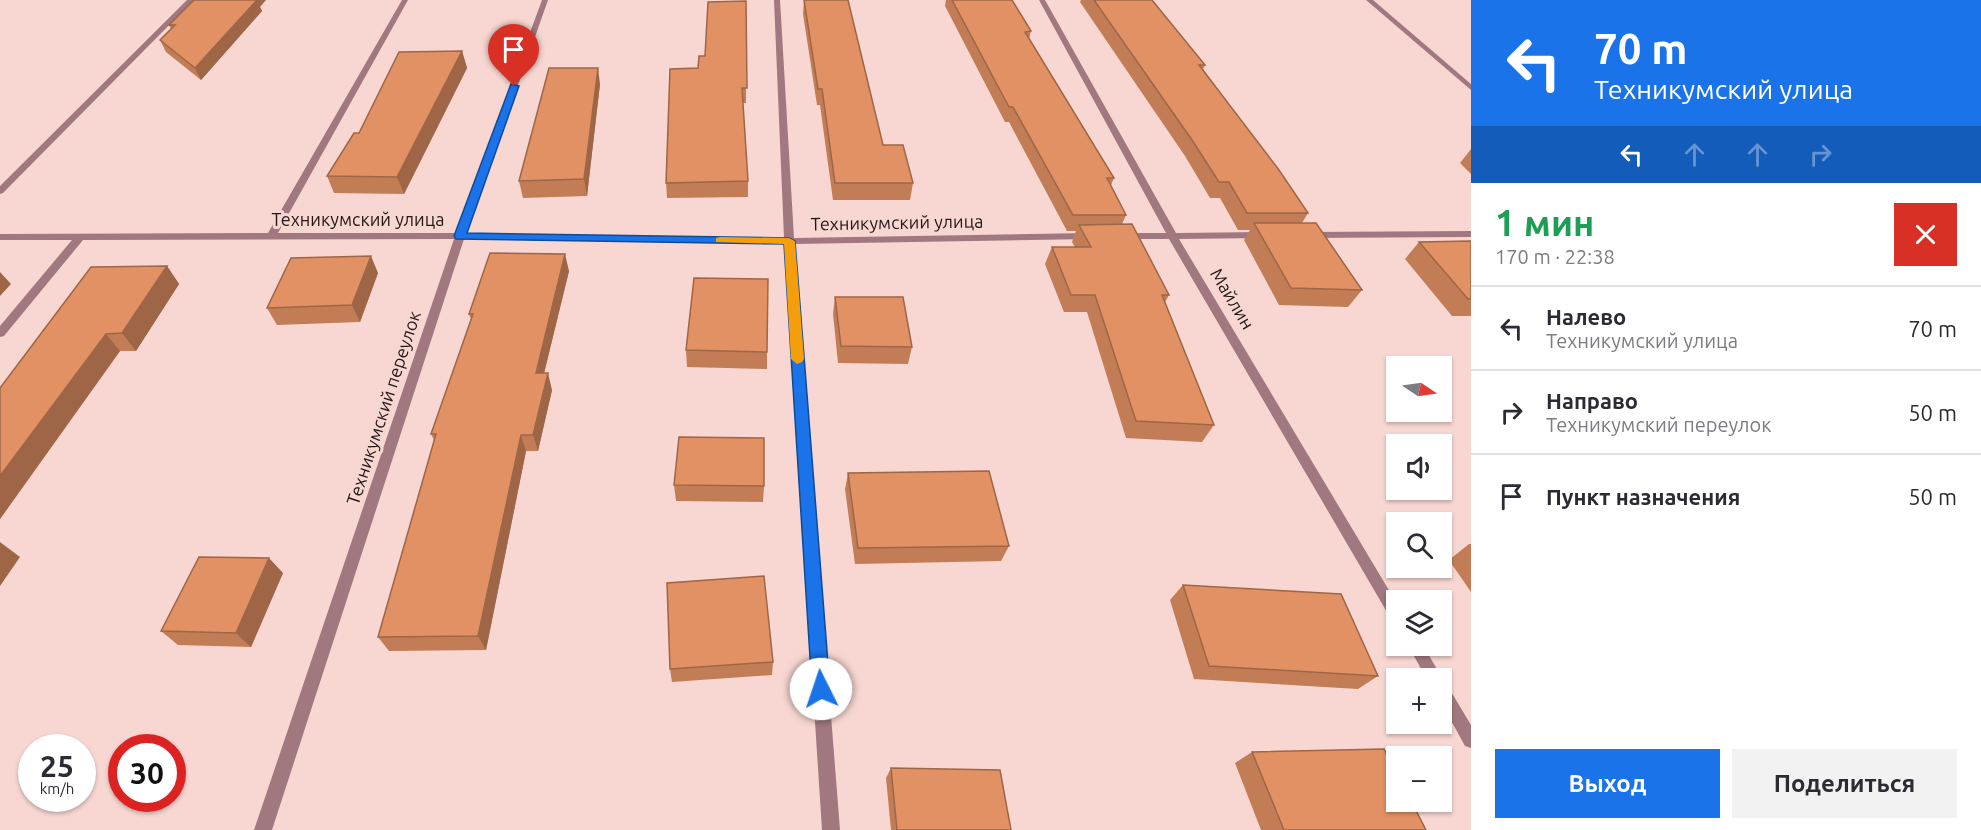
<!DOCTYPE html>
<html lang="ru">
<head>
<meta charset="utf-8">
<style>
	body { margin:0; font-family:Ubuntu,sans-serif; background:#f2f2f3; color:#2b2b33; height:100vh; display:flex; flex-direction:column; font-size:22px; white-space:nowrap }
	* { box-sizing:border-box; margin:0 }
	p { font-size:20px; color:#7c7c81 }
	.icon { flex:none; width:33px; height:33px; fill:none; stroke:currentColor; stroke-width:2; stroke-linecap:round; stroke-linejoin:round }
	.map { position:relative; flex:1; overflow:hidden }
	.side { display:flex; flex-direction:column; background:#fff; width:510px }
	.side>* { flex:none }
	.guide { background:#1a73e8; color:#fff; overflow:hidden }
	.needle { width:39px; rotate:103deg }
	.fabs { position:absolute; left:1386px; top:356px; display:grid; gap:12px }
	.fabs a { display:grid; place-items:center; width:66px; height:66px; border-radius:0px; background:#fff; box-shadow:0 2px 4px #0004; font-size:30px }
	.speed { position:absolute; left:18px; top:734px; display:flex; gap:12px; font-size:30px; font-weight:700; text-align:center }
	.speed>* { display:grid; place-content:center; width:78px; height:78px; border-radius:50%; background:#fff; box-shadow:0 2px 4px #0004; line-height:1 }
	.speed small { font-size:15px; font-weight:400 }
	.speed .limit { border:9px solid #d22; background:#fff; color:#111 }
	.pin { position:absolute; display:grid; place-items:center; width:51px; height:51px; color:#fff; margin:-62px -26px; border-radius:50% 50% 50% 0; rotate:-45deg; box-shadow:0 0 6px #0007 }
	.pin .icon { rotate:45deg }
	.me { position:absolute; width:66px; margin:-33px; rotate:356deg; stroke-linejoin:round; filter:drop-shadow(0 0 4px #0008) }
	.turn { display:flex; align-items:center; gap:21px; height:126px; padding:0 24px; font-size:27px }
	.turn .icon { width:78px; height:78px; stroke-width:2.5 }
	.turn b { display:block; font-size:42px; line-height:51px }
	.lanes { display:flex; align-items:center; height:57px; padding:0 24px; background:#0003; justify-content:center; gap:30px; direction:ltr }
	.lanes .off { opacity:.35 }
	.round { display:grid; place-items:center; flex:none; width:63px; height:63px; border-radius:0px; background:#f2f2f3 }
	.overview { display:flex; align-items:center; justify-content:space-between; height:102px; padding:0 24px }
	h1 { font-size:36px; font-weight:700; line-height:45px; color:#1e9e55 }
	.action { display:flex; gap:12px; margin-top:auto; padding:12px 24px }
	.action a { flex:1; height:69px; border-radius:0px; background:#1a73e8; color:#fff; font-size:24px; font-weight:700; line-height:69px; text-align:center }
	.action a+a { background:#f2f2f3; color:#2b2b33 }
	ul { padding:0; list-style:none }
	li { display:flex; align-items:center; gap:18px; height:84px; padding:0 24px; border-top:2px solid #e1e1e2 }
	li div { flex:1 }
	li b { display:block; font-size:22px }
	li em { font-style:normal }
	main { display:flex; flex:1; min-height:0 }
	.map>svg:first-child { display:block }
	.lines { fill:none; stroke-linecap:round; stroke-linejoin:round }
	.street { fill:#a1787f; fill-rule:evenodd }
	.wall { fill:#c27d56 }
	.shaded-wall { fill:#9e6646 }
	.building { fill:#e29164; stroke:#9e6646; stroke-width:1.5 }
	.route { fill:#1a73e8; stroke:#114b97; stroke-width:1.5 }
	.slow { fill:#f59e0b }
	.labels { text-anchor:middle; stroke-width:6; stroke-linejoin:round; paint-order:stroke }
	.street-label { font-size:18px; fill:#231816; stroke:#f8d7d2 }
</style>
</head>
<body>
<main>
<div class="map">
<svg width="1471" height="830" viewBox="0 0 1471 830">
	<rect width="100%" height="100%" fill="#f8d7d2"/>
	<g class="lines">
		<path class="street" d="M 187,0 L 194,0 L 3,193 L 0,194 L 0,186 Z
			M 402,0 L 408,0 L 278,233 L 456,233 L 542,0 L 548,0 L 466,233 L 784,238 L 774,0 L 780,0 L 794,238 L 1089,233 L 1094,236 L 1089,239 L 794,244 L 840,830 L 822,830 L 784,244 L 464,239 L 272,830 L 254,830 L 454,239 L 83,240 L 4,336 L 0,337 L 0,326 L 72,240 L 0,240 L 0,234 L 268,233 Z
			M 1039,0 L 1045,0 L 1176,233 L 1263,232 L 1268,235 L 1263,238 L 1179,239 L 1396,602 L 1396,620 L 1391,619 L 1169,239 L 1121,239 L 1116,236 L 1121,233 L 1166,233 Z
			M 1366,0 L 1373,0 L 1471,84 L 1471,90 Z
			M 1471,231 L 1471,237 L 1307,238 L 1302,235 L 1307,232 Z
			M 1408,645 L 1423,645 L 1442,678 L 1426,678 Z
			M 1442,682 L 1447,685 L 1471,725 L 1471,748 L 1465,746 L 1442,704 Z"/>
	</g>
	<path class="wall" d="M 804,0 L 883,145 L 913,183 L 910,200 L 833,200 L 820,105 L 817,105 L 803,14 Z
		M 946,0 L 1012,0 L 1031,31 L 1029,39 L 1114,178 L 1111,185 L 1126,215 L 1122,224 L 1169,295 L 1165,302 L 1214,425 L 1202,442 L 1126,438 L 1087,312 L 1064,312 L 1045,264 L 1052,247 L 1075,247 L 1072,242 L 1076,231 L 1067,231 L 1009,122 L 1005,122 L 945,6 Z
		M 1081,0 L 1152,0 L 1205,65 L 1203,69 L 1308,213 L 1302,223 L 1362,290 L 1348,307 L 1279,305 L 1244,240 L 1250,230 L 1238,230 L 1220,198 L 1210,198 L 1185,156 L 1080,2 Z
		M 746,1 L 746,103 L 743,103 L 748,181 L 748,197 L 667,198 L 666,183 L 698,68 L 705,56 Z
		M 260,7 L 262,11 L 201,80 L 166,52 L 160,40 L 171,29 L 169,25 Z
		M 462,51 L 467,68 L 404,194 L 334,193 L 327,176 L 359,133 Z
		M 600,84 L 587,196 L 523,198 L 519,181 Z
		M 1471,149 L 1471,174 L 1460,163 Z
		M 1471,241 L 1471,316 L 1452,316 L 1405,259 L 1419,242 Z
		M 167,266 L 179,284 L 136,351 L 120,351 L 0,519 L 0,388 Z
		M 569,271 L 544,373 L 552,390 L 538,451 L 526,451 L 486,650 L 389,651 L 378,637 L 434,440 L 431,434 L 471,319 L 469,314 Z
		M 378,273 L 360,322 L 277,325 L 267,308 Z
		M 835,297 L 912,347 L 908,364 L 838,363 L 833,314 Z
		M 686,350 L 767,352 L 767,369 L 687,367 Z
		M 848,473 L 1009,546 L 1001,561 L 855,564 L 845,489 Z
		M 674,485 L 764,486 L 763,502 L 676,501 Z
		M 1469,544 L 1471,544 L 1471,592 L 1449,560 Z
		M 283,573 L 251,647 L 178,645 L 161,631 Z
		M 1183,585 L 1378,676 L 1358,689 L 1194,679 L 1170,600 Z
		M 773,662 L 772,675 L 672,682 L 670,669 Z
		M 1252,752 L 1426,830 L 1261,830 L 1235,763 Z
		M 891,768 L 1011,830 L 891,830 L 886,778 Z"/>
	<path class="shaded-wall" d="M 252,0 L 266,0 L 260,7 L 262,11 L 201,80 L 195,68 Z
		M 462,51 L 467,68 L 404,194 L 397,177 Z
		M 598,68 L 600,84 L 587,196 L 584,179 Z
		M 565,254 L 569,271 L 540,390 L 536,373 Z
		M 371,256 L 378,273 L 360,322 L 352,305 Z
		M 167,266 L 179,284 L 136,351 L 122,333 Z
		M 0,272 L 11,284 L 0,296 Z
		M 106,334 L 120,351 L 0,519 L 0,476 Z
		M 548,373 L 552,390 L 538,451 L 533,435 Z
		M 521,435 L 526,451 L 486,650 L 478,636 Z
		M 0,542 L 20,557 L 0,586 Z
		M 269,558 L 283,573 L 251,647 L 236,633 Z"/>
	<path class="building" d="M 194,0 L 257,0 L 195,68 L 160,40 L 175,25 L 169,25 Z
		M 804,0 L 848,0 L 883,145 L 903,145 L 913,183 L 835,183 L 822,89 L 818,89 Z
		M 952,0 L 1012,0 L 1031,31 L 1025,32 L 1114,178 L 1107,178 L 1126,215 L 1073,215 L 1013,107 L 1009,107 Z
		M 1094,0 L 1152,0 L 1205,65 L 1199,65 L 1279,170 L 1308,213 L 1247,213 L 1229,182 L 1219,182 L 1192,140 Z
		M 746,1 L 747,88 L 742,88 L 748,181 L 666,183 L 670,69 L 698,68 L 699,56 L 705,56 L 708,2 Z
		M 462,51 L 397,177 L 327,176 L 354,133 L 359,133 L 399,52 Z
		M 549,68 L 598,68 L 584,179 L 519,181 Z
		M 1254,223 L 1316,223 L 1362,290 L 1291,288 Z
		M 1132,224 L 1169,295 L 1162,295 L 1214,425 L 1136,421 L 1095,295 L 1071,295 L 1052,247 L 1091,247 L 1079,225 Z
		M 1471,241 L 1471,299 L 1468,299 L 1419,242 Z
		M 490,253 L 565,254 L 536,373 L 548,373 L 533,435 L 521,435 L 478,636 L 378,637 L 436,434 L 431,434 L 473,314 L 469,314 Z
		M 371,256 L 352,305 L 267,308 L 291,258 Z
		M 167,266 L 122,333 L 106,334 L 0,476 L 0,388 L 91,267 Z
		M 694,278 L 768,279 L 767,352 L 686,350 Z
		M 835,297 L 903,297 L 912,347 L 841,346 Z
		M 679,437 L 764,438 L 764,486 L 674,485 Z
		M 989,471 L 1009,546 L 858,548 L 848,473 Z
		M 199,557 L 269,558 L 236,633 L 161,631 Z
		M 764,576 L 773,662 L 670,669 L 667,583 Z
		M 1183,585 L 1341,594 L 1378,676 L 1209,666 Z
		M 1384,749 L 1396,773 L 1396,801 L 1411,801 L 1426,830 L 1284,830 L 1252,752 Z
		M 891,768 L 1000,770 L 1011,830 L 897,830 Z"/>
	<path class="route" d="M 511,84 L 519,86 L 467,233 L 789,238 L 795,241 L 830,689 L 827,695 L 821,697 L 815,695 L 812,689 L 784,244 L 456,239 L 454,236 Z"/>
	<path class="slow" d="M 720,237 L 789,238 L 795,241 L 804,359 L 802,362 L 797,364 L 791,359 L 784,244 L 716,242 L 716,238 Z"/>
	<g class="labels">
		<g class="street-label">
			<text x="358" y="226">Техникумский улица</text>
			<text transform="translate(897 223) rotate(-1)" y="6">Техникумский улица</text>
			<text transform="translate(1232 299) rotate(59)" y="6">Майлин</text>
			<text transform="translate(384 408) rotate(-72)" y="6">Техникумский переулок</text>
		</g>
	</g>
</svg>
<div class="fabs">
<a><svg class="needle" viewBox="-14 -14 28 28"><path d="M0-13l5 13h-10z" fill="#e53935"/><path d="M0 13l5-13h-10z" fill="#7c7c81"/></svg></a>
<a><svg class="icon" aria-label="sound" viewBox="0 0 24 24"><path d="M4 9h4l5-4v14l-5-4H4zM17 9q2 3 0 6"/></svg></a>
<a><svg class="icon" aria-label="search" viewBox="0 0 24 24"><circle cx="10" cy="10" r="6"/><path d="M15 15l6 6"/></svg></a>
<a><svg class="icon" aria-label="layers" viewBox="0 0 24 24"><path d="M12 4l9 5-9 5-9-5zM3 14l9 5 9-5"/></svg></a>
<a>+</a>
<a>−</a>
</div>
<div class="speed"><div>25<small>km/h</small></div><div class="limit">30</div></div>
<div class="pin" style="left:514px;top:86px;background:#d93025"><svg class="icon" aria-label="arrive" viewBox="0 0 24 24"><path d="M6 21V4h12l-3 4 3 4H6"/></svg></div>
<svg class="me" style="left:821px;top:689px" viewBox="-20 -20 40 40"><circle r="19" fill="#fff"/><path d="M0-13L10 11 0 6-10 11z" fill="#1a73e8"/></svg>
</div>
<section class="side">
<div class="guide">
<div class="turn"><svg class="icon" aria-label="left" viewBox="0 0 24 24"><path d="M17 20v-9H6M10 6l-5 5 5 5"/></svg><div><b>70 m</b>Техникумский улица</div></div>
<div class="lanes"><svg class="icon" aria-label="left" viewBox="0 0 24 24"><path d="M17 20v-9H6M10 6l-5 5 5 5"/></svg><svg class="icon off" aria-label="ahead" viewBox="0 0 24 24"><path d="M12 20V5M6 11l6-6 6 6"/></svg><svg class="icon off" aria-label="ahead" viewBox="0 0 24 24"><path d="M12 20V5M6 11l6-6 6 6"/></svg><svg class="icon off" aria-label="right" viewBox="0 0 24 24"><path d="M7 20v-9h11M14 6l5 5-5 5"/></svg></div>
</div>
<div class="overview"><div><h1>1 мин</h1><p>170 m · 22:38</p></div><a class="round" style="background:#d93025;color:#fff"><svg class="icon" aria-label="close" viewBox="0 0 24 24"><path d="M6 6l12 12M18 6L6 18"/></svg></a></div>
<ul>
<li><svg class="icon" aria-label="left" viewBox="0 0 24 24"><path d="M17 20v-9H6M10 6l-5 5 5 5"/></svg><div><b>Налево</b><p>Техникумский улица</p></div><em>70 m</em></li>
<li><svg class="icon" aria-label="right" viewBox="0 0 24 24"><path d="M7 20v-9h11M14 6l5 5-5 5"/></svg><div><b>Направо</b><p>Техникумский переулок</p></div><em>50 m</em></li>
<li><svg class="icon" aria-label="arrive" viewBox="0 0 24 24"><path d="M6 21V4h12l-3 4 3 4H6"/></svg><div><b>Пункт назначения</b></div><em>50 m</em></li>
</ul>
<div class="action"><a>Выход</a><a>Поделиться</a></div>
</section>
</main>
</body>
</html>
